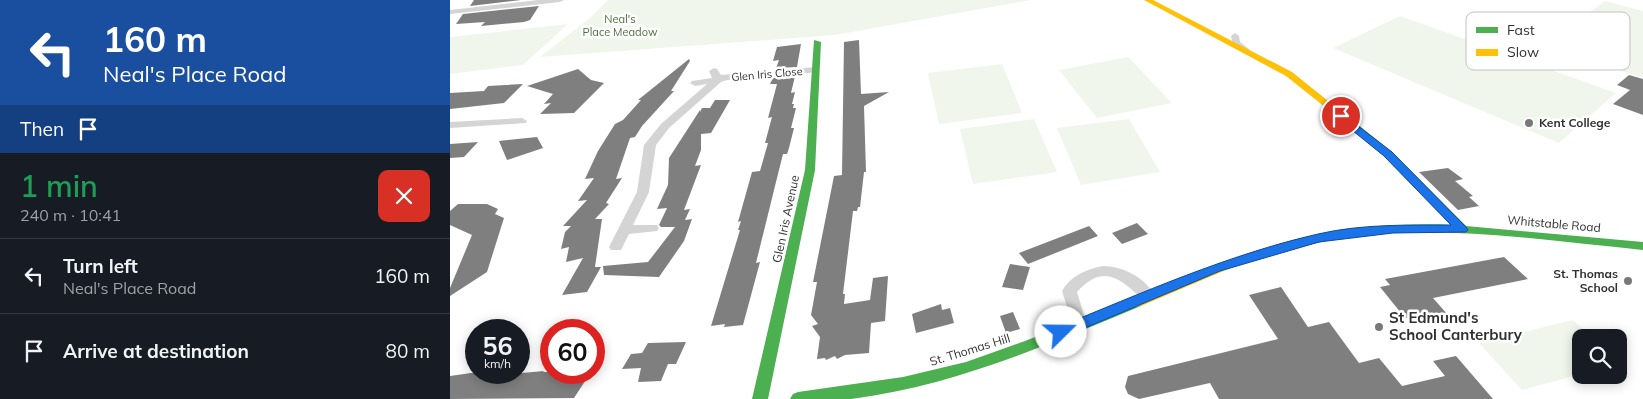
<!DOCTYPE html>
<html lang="en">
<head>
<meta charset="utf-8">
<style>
	body { margin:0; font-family:Mulish,sans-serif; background:#20242c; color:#f1f3f6; height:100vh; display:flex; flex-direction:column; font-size:19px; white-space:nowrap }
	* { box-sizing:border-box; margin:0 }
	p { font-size:16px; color:#9ea1a6 }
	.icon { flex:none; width:28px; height:28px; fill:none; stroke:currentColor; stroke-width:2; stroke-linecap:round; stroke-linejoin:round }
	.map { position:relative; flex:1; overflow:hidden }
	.sheet { display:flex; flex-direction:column; background:#171b24; width:450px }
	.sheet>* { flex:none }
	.hud { background:#1a4fa0; color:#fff; overflow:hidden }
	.controls { position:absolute; left:1122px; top:329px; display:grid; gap:10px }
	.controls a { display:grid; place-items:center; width:55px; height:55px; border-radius:10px; background:#171b24; box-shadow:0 2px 12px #0003; font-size:25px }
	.speed { position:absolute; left:15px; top:319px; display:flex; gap:10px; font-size:25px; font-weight:700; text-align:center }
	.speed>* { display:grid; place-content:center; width:65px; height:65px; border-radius:50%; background:#171b24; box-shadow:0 2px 12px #0003; line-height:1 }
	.speed small { font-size:12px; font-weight:400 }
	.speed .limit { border:8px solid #d22; background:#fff; color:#111 }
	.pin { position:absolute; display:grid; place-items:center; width:42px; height:42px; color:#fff; margin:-21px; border:2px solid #fff; border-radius:50%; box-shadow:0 1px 5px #0007 }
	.me { position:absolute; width:55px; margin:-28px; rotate:68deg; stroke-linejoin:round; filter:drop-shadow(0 0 4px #0008) }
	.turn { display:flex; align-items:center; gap:18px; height:105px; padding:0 20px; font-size:22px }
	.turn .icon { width:65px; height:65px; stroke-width:2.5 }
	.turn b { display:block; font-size:35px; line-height:42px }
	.then { display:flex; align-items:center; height:48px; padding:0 20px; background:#0003; gap:10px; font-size:19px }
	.round { display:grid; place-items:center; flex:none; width:52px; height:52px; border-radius:10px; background:#20242c }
	.overview { display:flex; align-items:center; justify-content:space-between; height:85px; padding:0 20px }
	h1 { font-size:30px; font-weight:600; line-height:38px; color:#1e9e55 }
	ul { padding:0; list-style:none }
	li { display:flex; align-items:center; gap:15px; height:75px; padding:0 20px; border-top:1px solid #363941 }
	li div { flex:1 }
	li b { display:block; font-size:19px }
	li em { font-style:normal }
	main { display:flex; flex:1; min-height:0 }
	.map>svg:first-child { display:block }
	.green { fill:#f0f6ec }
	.building { fill:#7f7f7f }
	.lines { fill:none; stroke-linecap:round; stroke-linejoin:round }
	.street { fill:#d4d4d4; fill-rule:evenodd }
	.fast { fill:#4caf50; fill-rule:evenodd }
	.slow { fill:#ffc107; fill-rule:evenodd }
	.route { fill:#1a73e8; stroke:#114b97 }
	.poi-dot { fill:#787878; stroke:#fff; stroke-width:2 }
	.labels { text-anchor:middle; stroke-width:5; stroke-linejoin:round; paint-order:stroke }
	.far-park-label { font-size:11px; fill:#4c7139; stroke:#fff }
	.far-street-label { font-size:11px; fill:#303030; stroke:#fff }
	.poi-label { font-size:12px; font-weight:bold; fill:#303030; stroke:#fff; text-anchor:start }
	.street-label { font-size:12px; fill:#303030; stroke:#fff }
	.near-poi-label { font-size:15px; font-weight:bold; fill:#303030; stroke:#fff; text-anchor:start }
	.key { fill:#fff; stroke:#c1c1c1; stroke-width:1 }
	.key-label { font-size:14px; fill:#303030 }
</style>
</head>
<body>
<main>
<section class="sheet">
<div class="hud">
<div class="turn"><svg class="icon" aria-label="left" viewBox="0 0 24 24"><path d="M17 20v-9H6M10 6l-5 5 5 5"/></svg><div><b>160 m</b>Neal's Place Road</div></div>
<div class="then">Then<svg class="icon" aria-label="arrive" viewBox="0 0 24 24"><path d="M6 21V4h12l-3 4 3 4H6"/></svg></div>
</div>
<div class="overview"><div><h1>1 min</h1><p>240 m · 10:41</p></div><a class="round" style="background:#d93025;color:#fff"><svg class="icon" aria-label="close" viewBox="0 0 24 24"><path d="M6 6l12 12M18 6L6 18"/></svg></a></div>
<ul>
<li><svg class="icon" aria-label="left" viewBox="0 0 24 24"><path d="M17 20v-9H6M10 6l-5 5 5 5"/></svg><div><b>Turn left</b><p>Neal's Place Road</p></div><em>160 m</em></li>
<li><svg class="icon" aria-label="arrive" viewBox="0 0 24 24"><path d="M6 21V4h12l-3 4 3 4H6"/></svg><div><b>Arrive at destination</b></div><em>80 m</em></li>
</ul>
</section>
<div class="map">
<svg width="1193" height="399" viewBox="0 0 1193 399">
	<rect width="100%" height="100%" fill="#fff"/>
	<path class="green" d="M 158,0 L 581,0 L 385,35 L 90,57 L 141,17 Z
		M 1155,1 L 1193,11 L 1193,78 L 1094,45 Z
		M 950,16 L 1166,93 L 1109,143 L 883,48 Z
		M 118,24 L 73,65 L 0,74 L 0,37 Z
		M 678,57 L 722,103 L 647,118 L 609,70 Z
		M 552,64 L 572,113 L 489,124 L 478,73 Z
		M 584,119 L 607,172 L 523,184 L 510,129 Z
		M 679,119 L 710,172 L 631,185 L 607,128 Z
		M 1123,320 L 1142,337 L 1131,338 L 1131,374 L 1072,390 L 1029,343 Z"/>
	<path class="building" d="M 24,0 L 71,0 L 20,6 Z
		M 89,6 L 80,20 L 74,22 L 31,26 L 35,22 L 6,24 L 13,14 Z
		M 409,40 L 411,94 L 439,92 L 414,106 L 416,172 L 414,172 L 410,207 L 408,207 L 407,211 L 403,211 L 393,294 L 395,294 L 394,304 L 420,300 L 423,278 L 438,276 L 435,321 L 421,323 L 419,353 L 395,355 L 387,359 L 385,356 L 376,360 L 375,358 L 367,359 L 370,337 L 362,326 L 368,324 L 361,315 L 367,282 L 363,282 L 384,176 L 392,175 L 394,42 Z
		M 351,44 L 347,67 L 326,68 L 329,60 L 323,61 L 327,47 Z
		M 239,59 L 240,61 L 221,91 L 224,91 L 192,126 L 185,137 L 180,138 L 166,179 L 172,178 L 156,203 L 159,204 L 145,219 L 152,219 L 145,267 L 151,267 L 137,292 L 112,295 L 133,258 L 116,262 L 119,247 L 111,249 L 115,232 L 121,226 L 113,226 L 137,200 L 128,201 L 144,178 L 135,179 L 148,151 L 165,124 L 173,120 L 191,100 L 188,100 Z
		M 128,69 L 141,80 L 154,83 L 124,113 L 90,114 L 101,103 L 94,104 L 103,94 L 77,86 Z
		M 1179,75 L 1193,79 L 1193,115 L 1163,104 L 1180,90 L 1167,85 Z
		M 345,76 L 341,93 L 345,92 L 342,104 L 344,104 L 343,108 L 346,108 L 341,128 L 344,128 L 339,148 L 337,154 L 333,154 L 325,186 L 306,263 L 310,262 L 293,325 L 274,327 L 275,324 L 261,326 L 290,230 L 288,230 L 291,221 L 288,222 L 302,172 L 310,171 L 318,143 L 315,143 L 322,117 L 318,118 L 327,84 L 320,84 L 323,78 Z
		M 73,84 L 54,103 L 0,109 L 0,93 L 34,91 L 38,86 Z
		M 265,100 L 280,100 L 261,133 L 251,134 L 251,150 L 245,166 L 251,165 L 234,210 L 240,209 L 235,220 L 242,219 L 234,241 L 209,277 L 154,275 L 153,266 L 198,262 L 225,227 L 211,227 L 209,225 L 217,208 L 207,209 L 218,185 L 219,158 L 250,110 L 250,112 L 252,108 L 260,108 Z
		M 87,137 L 93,148 L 57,160 L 49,141 Z
		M 28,142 L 14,157 L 0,158 L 0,144 Z
		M 998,168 L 1013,179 L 1005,181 L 1023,196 L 1019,197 L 1029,206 L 1008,210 L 969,172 Z
		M 8,204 L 37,204 L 48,209 L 45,214 L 54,218 L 37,272 L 0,296 L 0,288 L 22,235 L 0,225 L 0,211 Z
		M 687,223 L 698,234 L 672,244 L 662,233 Z
		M 639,226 L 648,236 L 578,264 L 569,253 Z
		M 1054,257 L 1078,279 L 983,298 L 998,315 L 971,321 L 967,316 L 955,318 L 930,287 L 940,285 L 935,279 Z
		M 560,264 L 580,267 L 573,290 L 552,287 Z
		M 831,287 L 858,327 L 879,322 L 909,363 L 929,358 L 952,386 L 995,376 L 983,361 L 1006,356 L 1043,399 L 769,399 L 760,383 L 689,399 L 678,394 L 675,387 L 678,376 L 828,339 L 799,295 Z
		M 491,304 L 492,310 L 500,308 L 504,323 L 466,333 L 462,314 Z
		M 563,312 L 570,329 L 556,333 L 550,316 Z
		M 236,342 L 226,364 L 218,364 L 211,381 L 188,382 L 191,368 L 172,369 L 181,354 L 192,353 L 198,343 Z
		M 94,371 L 93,372 L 141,372 L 124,398 L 0,399 L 0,376 L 28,372 L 41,372 L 39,376 Z"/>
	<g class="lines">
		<path class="street" d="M 88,0 L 114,0 L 110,2 L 0,14 L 0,10 Z
			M 785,33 L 789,36 L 790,42 L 799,49 L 799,53 C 789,54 782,45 781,36 Z
			M 366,67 L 369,68 L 369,72 L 277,80 L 271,82 L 219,128 L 206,145 L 199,192 L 183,225 L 207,225 L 209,228 L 207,231 L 179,234 L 171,250 L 161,250 L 159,247 L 187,192 L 194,145 L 211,124 L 257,84 L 245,86 L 240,83 L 242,81 L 262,78 L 259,71 L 264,68 L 267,69 L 271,75 Z
			M 72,118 L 77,121 L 76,123 L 0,128 L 0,122 Z
			M 653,266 C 673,266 696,278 705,296 L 703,300 L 698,302 L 693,300 C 670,278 653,263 627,292 L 637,325 L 634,329 L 629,331 L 624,329 L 612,291 C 620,276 637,269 653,266 Z"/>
		<path class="fast" d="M 364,40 L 371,42 L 365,170 L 318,399 L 302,399 L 355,170 Z
			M 898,118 L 901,119 L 942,152 L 1016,226 L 1193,242 L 1193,250 C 1100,241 1005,226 911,235 C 883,238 856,246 829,252 L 825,251 L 823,248 L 825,245 C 883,228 941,223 1001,225 L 934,156 L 895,123 L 893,121 L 895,119 Z
			M 686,297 L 691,298 L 693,302 L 691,306 C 597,345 504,386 401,399 C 381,399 360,399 340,399 L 343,394 L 348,392 L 453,377 L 516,362 L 575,341 Z"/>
		<path class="slow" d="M 694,0 L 703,0 L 842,72 L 903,121 L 901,123 L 895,123 L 836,76 Z
			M 829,244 L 833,245 L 835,248 L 833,251 L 783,267 L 691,306 L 686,307 L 681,306 L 679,302 L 681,298 L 775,261 Z"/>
	</g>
	<path class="route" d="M 891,113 L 942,152 L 1016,227 L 1018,230 L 1016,232 L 943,233 L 869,242 L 770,271 L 616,336 L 611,338 L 606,336 L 604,332 L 606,328 C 692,293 777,255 868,234 C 911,224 957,225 1001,225 L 934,156 L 887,118 L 887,114 Z"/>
	<g class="poi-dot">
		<circle cx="1079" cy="123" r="5"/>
		<circle cx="1178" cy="281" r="5"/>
		<circle cx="929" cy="327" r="5"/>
	</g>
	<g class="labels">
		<g class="far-park-label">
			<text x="170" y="23">Neal's<tspan x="170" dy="13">Place Meadow</tspan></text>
		</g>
		<g class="far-street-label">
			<text transform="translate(317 74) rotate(-5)" y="4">Glen Iris Close</text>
		</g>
		<g class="poi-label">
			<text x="1089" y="127">Kent College</text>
			<text x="1168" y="278" text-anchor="end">St. Thomas<tspan x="1168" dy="14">School</tspan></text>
		</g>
		<g class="street-label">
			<text transform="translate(336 219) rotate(-78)" y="4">Glen Iris Avenue</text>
			<text transform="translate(1104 224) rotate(5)" y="4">Whitstable Road</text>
			<text transform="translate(520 350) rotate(-17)" y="4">St. Thomas Hill</text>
		</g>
		<g class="near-poi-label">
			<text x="939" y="323">St Edmund's<tspan x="939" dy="17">School Canterbury</tspan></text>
		</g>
	</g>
	<rect x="1016" y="12" width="164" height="58" rx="8" class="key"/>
	<rect x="1026" y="27" width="22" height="6" fill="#4caf50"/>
	<rect x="1026" y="49" width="22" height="7" fill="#ffc107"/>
	<g class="key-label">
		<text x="1057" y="35">Fast</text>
		<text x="1057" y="57">Slow</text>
	</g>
</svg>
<div class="controls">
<a><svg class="icon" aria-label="search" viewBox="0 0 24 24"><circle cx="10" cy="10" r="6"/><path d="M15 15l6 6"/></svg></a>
</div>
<div class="speed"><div>56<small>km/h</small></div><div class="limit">60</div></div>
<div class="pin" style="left:891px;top:116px;background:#d93025"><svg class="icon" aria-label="arrive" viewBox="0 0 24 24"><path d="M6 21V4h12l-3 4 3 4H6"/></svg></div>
<svg class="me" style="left:611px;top:332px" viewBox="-20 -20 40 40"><circle r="19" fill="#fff"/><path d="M0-13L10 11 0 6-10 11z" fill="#1a73e8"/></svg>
</div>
</main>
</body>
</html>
